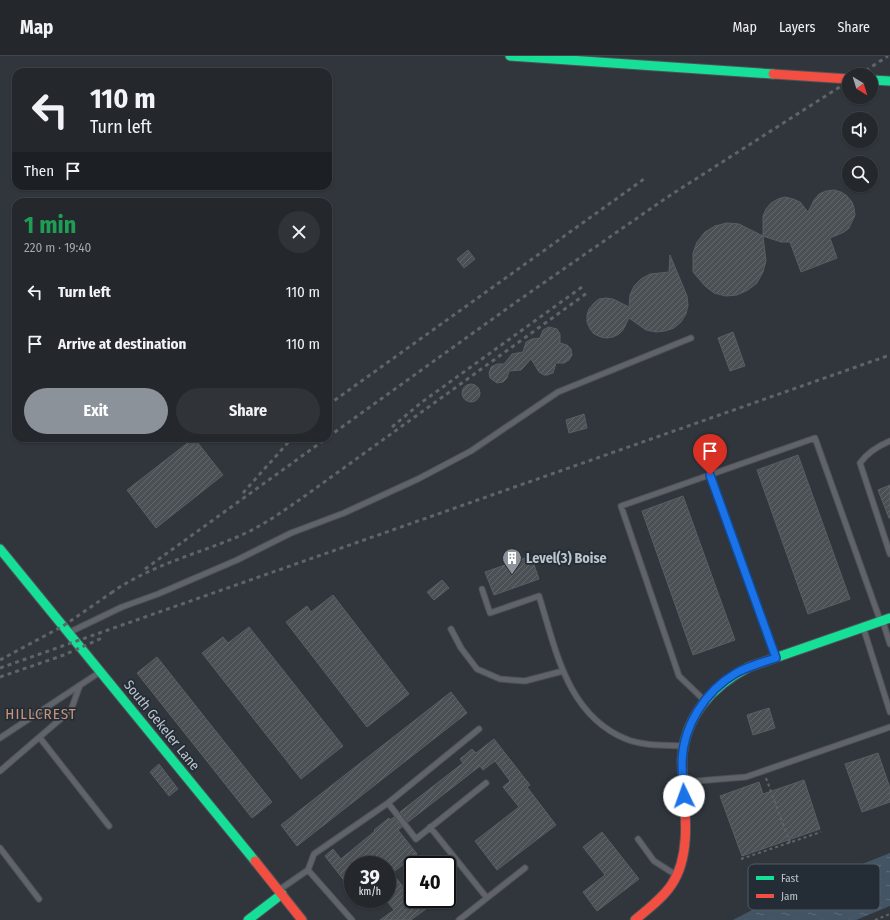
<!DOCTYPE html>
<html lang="en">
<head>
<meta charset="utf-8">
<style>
	body { margin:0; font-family:"Fira Sans Condensed",sans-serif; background:#303439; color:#f1f3f6; height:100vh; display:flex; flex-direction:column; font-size:15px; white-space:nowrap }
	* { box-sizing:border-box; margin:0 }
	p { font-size:13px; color:#a3a6aa }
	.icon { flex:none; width:22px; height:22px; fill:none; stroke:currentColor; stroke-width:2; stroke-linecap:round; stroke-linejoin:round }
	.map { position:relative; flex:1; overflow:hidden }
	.drawer { position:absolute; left:12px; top:142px; width:320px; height:244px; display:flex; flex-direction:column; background:#24282d; border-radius:12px; box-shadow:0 1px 3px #0004,0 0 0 1px #414449 }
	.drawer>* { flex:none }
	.guide { position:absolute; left:12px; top:12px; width:320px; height:122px; border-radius:12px; box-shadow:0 1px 3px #0004,0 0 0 1px #414449; background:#24282d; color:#f1f3f6; overflow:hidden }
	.needle { width:26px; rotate:142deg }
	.fabs { position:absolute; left:842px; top:12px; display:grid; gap:8px }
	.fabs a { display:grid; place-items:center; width:36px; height:36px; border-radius:50%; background:#24282d; box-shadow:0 1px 3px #0004,0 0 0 1px #414449; font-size:20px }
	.speed { position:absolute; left:344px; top:800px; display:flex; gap:8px; font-size:20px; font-weight:700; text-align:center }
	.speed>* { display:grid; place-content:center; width:52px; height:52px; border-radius:50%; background:#24282d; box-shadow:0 1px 3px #0004,0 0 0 1px #414449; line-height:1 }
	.speed small { font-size:10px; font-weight:400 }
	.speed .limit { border:2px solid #111; border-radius:6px; background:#fff; color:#111 }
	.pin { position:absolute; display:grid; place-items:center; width:34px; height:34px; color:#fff; margin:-41px -17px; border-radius:50% 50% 50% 0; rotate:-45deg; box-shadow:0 0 4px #0007 }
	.pin .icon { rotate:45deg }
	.me { position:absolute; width:44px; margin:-22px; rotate:357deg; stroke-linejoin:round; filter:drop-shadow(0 0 3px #0008) }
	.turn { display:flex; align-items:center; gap:14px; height:84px; padding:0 12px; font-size:18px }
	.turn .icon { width:52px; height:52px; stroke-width:2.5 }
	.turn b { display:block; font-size:28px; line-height:34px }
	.then { display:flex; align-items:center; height:38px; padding:0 12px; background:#0003; gap:8px; font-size:15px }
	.round { display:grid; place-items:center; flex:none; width:42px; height:42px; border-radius:21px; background:#303439 }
	.overview { display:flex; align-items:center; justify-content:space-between; height:68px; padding:0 12px }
	h1 { font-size:24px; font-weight:700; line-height:30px; color:#1e9e55 }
	.cta { display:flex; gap:8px; margin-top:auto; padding:8px 12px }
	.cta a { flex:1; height:46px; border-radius:24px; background:#8b9299; color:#fff; font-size:16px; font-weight:700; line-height:46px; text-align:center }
	.cta a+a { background:#303439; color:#f1f3f6 }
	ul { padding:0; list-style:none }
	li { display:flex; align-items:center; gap:12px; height:52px; padding:0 12px }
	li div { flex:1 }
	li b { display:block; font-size:15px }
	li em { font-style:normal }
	header { display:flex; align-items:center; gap:24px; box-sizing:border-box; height:56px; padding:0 20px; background:#24282d; border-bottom:1px solid #414449 }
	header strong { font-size:19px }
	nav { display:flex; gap:22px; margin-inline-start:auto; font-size:14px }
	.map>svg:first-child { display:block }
	.water { fill:url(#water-ripples) }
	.building { fill:url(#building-hatch); stroke:#595e63 }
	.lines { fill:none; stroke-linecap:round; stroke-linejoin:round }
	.lane-casing { stroke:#4e5256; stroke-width:7 }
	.fast-casing { stroke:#4e5256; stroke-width:11 }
	.jam-casing { stroke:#4e5256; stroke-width:11 }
	.path { stroke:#5e6468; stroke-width:2; stroke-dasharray:3 3; stroke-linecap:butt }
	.lane { stroke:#60646a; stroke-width:5 }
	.fast { stroke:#16e098; stroke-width:9 }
	.jam { stroke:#f24e42; stroke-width:9 }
	.rail { stroke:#5f6468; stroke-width:3; stroke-dasharray:4 4; stroke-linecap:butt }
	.route-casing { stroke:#114b97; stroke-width:10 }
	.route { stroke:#1a73e8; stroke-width:7 }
	.labels { text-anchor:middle; stroke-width:3.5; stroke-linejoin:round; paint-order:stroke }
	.poi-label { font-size:14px; font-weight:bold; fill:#bcc3cb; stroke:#242d36; text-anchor:start }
	.street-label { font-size:14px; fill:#bcc3cb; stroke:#242d36 }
	.neighbourhood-label { font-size:15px; letter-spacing:1px; fill:#ca9278; stroke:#242d36 }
	.key { fill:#242d36; stroke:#525a63; stroke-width:1 }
	.key-label { font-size:11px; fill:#bcc3cb }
</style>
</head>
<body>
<header>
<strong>Map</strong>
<nav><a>Map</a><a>Layers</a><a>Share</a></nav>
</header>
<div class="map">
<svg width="890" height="864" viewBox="0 0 890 864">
	<defs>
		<pattern id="water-ripples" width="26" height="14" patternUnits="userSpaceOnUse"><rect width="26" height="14" fill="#435565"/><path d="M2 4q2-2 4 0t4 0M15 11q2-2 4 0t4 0" fill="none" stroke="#5c6c7a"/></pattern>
		<pattern id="building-hatch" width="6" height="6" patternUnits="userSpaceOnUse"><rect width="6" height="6" fill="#4b5055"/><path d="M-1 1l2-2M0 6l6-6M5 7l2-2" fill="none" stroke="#63686c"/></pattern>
	</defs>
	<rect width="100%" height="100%" fill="#30363c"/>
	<path class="water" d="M 890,797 L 890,850 L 856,864 L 733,864 L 769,845 Z"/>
	<path class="building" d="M 834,134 L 841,136 L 847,140 L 852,146 L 854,152 L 855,159 L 849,172 L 844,176 L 830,182 L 837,202 L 801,216 L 790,186 L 781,186 L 763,180 L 766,205 L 763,216 L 757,227 L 748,234 L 737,239 L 726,240 L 714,237 L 705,230 L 693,216 L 693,197 L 697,186 L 705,176 L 715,170 L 727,167 L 739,168 L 763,180 L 763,160 L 766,153 L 771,147 L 778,143 L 785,141 L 793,143 L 800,146 L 808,156 L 814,144 L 819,138 L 826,135 Z
		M 468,194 L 475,203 L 464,212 L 457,203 Z
		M 670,199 L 687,240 L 688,249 L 686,258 L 681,266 L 674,272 L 665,275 L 656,276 L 646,274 L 629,262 L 623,274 L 619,278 L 613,281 L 607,282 L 601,281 L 594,278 L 590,273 L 587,266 L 587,259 L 589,253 L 594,247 L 599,243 L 606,242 L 613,243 L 629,251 L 630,239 L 634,230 L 641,223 L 650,218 L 669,216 Z
		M 549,271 L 557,273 L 560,278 L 560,287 L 567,289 L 571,293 L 572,299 L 569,304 L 564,307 L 556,307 L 553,317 L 547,319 L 544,319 L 539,316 L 531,303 L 521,314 L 509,315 L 507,322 L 503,326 L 497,327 L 490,322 L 489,317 L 491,311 L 497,308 L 504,308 L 512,298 L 523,296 L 526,286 L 532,283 L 540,282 L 543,274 Z
		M 733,276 L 745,310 L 730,315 L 718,282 Z
		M462 337a9 9 0 1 1 18 0a9 9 0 1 1-18 0Z
		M 584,358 L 587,372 L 569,377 L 566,364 Z
		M 194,382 L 223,419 L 156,472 L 127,434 Z
		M 798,399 L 850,543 L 808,558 L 757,414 Z
		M 890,429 L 890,462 L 889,462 L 878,434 Z
		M 683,440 L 735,584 L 693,599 L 642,455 Z
		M 531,500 L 539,523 L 494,539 L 485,516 Z
		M 442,524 L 449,532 L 434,544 L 427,536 Z
		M 333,539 L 409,638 L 367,671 L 286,566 L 307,550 L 311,556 Z
		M 249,571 L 343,690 L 301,723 L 202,597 L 223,581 L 228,587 Z
		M 157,601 L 272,746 L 252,762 L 137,617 Z
		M 451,636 L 467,657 L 297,790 L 281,769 Z
		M 769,652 L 775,672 L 753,679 L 747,659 Z
		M 494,683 L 530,729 L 527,731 L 556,769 L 497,814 L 475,785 L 519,751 L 503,731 L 510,725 L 495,705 L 483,714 L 480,710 L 408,766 L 400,756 L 463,707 L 460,703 L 472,693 L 476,697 Z
		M 878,697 L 890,732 L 890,746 L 862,756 L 845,708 Z
		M 159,708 L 178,733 L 169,740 L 150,716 Z
		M 804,724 L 820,773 L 742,800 L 720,740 L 759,726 L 763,738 Z
		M 394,761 L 402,771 L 398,774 L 417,798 L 392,817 L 413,843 L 426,843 L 431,849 L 411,864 L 380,864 L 394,854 L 387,845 L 387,809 L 353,809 L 353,836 L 325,800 L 333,793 L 341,803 L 375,775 L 374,774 L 389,762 L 390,764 Z
		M 602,776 L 639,823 L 597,855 L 583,836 L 605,819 L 583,791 Z"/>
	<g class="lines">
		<defs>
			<path id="lane" d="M 890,385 C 878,390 868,396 860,407 L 890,498
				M 710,419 L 776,601
				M 482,533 L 490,557 L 539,540 C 556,594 567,659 626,683 C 643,690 664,689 683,690
				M 883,566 L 890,588
				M 451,573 L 461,592 L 477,613 L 500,623 L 525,625 L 563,615
				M 864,574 L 890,656
				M 70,576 L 122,551 L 158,538 L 237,504 L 291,477 L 344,457 L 418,423 L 471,395 L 558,336 L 691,282
				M 704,644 L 679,620 L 621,450 L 815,382 L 880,564
				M 0,682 L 100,616
				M 40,682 L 109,770
				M 0,715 L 71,654 L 80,629
				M 684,726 L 746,721 L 890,671
				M 388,747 L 416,783 L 486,727
				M 430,771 L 487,842
				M 638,783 L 654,805 L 676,819
				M 0,792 L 39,843
				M 308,814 L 314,798 L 388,747 L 479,673
				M 279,834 L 308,814 L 352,864
				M 459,864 L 525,812"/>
			<path id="fast" d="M 510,0 L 773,18
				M 871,24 L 890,25
				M 0,493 L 255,805
				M 682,705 C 684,661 712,630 749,611 L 890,562
				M 248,864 L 282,838"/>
			<path id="jam" d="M 773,18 L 849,23
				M 255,805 L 302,864
				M 635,864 C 648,853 663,842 672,828 C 694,795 683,743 682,705"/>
		</defs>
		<use href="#lane" class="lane-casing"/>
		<use href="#fast" class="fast-casing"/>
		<use href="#jam" class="jam-casing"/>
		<path class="path" d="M 766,722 L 790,787
			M 741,803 L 821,776
			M 875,864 L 890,858"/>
		<use href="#lane" class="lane"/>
		<use href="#fast" class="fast"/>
		<use href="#jam" class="jam"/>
		<path class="rail" d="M 859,19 L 888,0
			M 328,349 L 644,123
			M 392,371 L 422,346 L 582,231
			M 328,381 L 519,244 L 666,142 L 849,25
			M 243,437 L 292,382
			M 145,513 L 327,382
			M 111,537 C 149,510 194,499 237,481 C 261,471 282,456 302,442 L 587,237
			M 0,604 L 63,570 L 114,535
			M 0,612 L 890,299
			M 0,621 L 64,599 L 102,582"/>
	</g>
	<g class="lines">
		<defs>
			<path id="route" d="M 684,740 C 683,728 682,717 682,706 C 683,670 705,635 736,617 C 749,610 763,606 776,602 L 710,419"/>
		</defs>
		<use href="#route" class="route-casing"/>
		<use href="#route" class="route"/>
	</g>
	<defs>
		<symbol id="building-pin" viewBox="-11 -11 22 30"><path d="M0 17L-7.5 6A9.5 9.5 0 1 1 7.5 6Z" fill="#8b9299" stroke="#242d36"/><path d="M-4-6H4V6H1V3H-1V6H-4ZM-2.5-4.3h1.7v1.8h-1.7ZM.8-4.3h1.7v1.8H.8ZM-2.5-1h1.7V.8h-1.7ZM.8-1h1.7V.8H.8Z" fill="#fff"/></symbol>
	</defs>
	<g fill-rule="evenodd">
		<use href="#building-pin" x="501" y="491" width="22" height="30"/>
	</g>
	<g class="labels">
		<g class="poi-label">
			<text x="526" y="507">Level(3) Boise</text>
		</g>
		<g class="street-label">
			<text transform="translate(162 669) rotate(51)" y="5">South Gekeler Lane</text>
		</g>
		<g class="neighbourhood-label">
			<text x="41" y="663">HILLCREST</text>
		</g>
	</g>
	<rect x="748" y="808" width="132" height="46" rx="6" class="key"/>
	<rect x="756" y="820" width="18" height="4" fill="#16e098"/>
	<rect x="756" y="838" width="18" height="4" fill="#f24e42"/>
	<g class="key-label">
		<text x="781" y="826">Fast</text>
		<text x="781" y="844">Jam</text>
	</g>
</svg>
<div class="fabs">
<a><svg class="needle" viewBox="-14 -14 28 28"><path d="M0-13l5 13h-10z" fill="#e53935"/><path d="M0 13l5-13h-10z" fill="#a3a6aa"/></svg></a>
<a><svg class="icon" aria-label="sound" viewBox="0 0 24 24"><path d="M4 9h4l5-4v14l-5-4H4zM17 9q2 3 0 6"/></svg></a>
<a><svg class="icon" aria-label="search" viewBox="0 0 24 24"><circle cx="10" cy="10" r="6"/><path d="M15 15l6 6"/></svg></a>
</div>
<div class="speed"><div>39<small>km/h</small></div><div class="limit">40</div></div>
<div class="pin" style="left:710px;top:419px;background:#d93025"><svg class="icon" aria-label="arrive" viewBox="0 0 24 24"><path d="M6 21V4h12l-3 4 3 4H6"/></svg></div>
<svg class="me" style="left:684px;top:740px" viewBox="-20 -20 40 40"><circle r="19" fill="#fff"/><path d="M0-13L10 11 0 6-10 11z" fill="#1a73e8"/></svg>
<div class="guide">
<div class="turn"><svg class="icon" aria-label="left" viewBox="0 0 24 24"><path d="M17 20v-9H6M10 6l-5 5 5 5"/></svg><div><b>110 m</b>Turn left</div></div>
<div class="then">Then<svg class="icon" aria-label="arrive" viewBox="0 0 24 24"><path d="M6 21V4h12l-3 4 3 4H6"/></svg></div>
</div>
<section class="drawer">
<div class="overview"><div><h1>1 min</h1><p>220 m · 19:40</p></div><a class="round"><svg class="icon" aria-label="close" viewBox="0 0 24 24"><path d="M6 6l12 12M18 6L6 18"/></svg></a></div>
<ul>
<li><svg class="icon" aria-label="left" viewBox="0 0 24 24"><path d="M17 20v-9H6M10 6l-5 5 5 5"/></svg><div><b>Turn left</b></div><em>110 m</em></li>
<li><svg class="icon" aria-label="arrive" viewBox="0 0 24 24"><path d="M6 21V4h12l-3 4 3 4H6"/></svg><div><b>Arrive at destination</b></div><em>110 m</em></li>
</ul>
<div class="cta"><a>Exit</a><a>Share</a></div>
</section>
</div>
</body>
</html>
